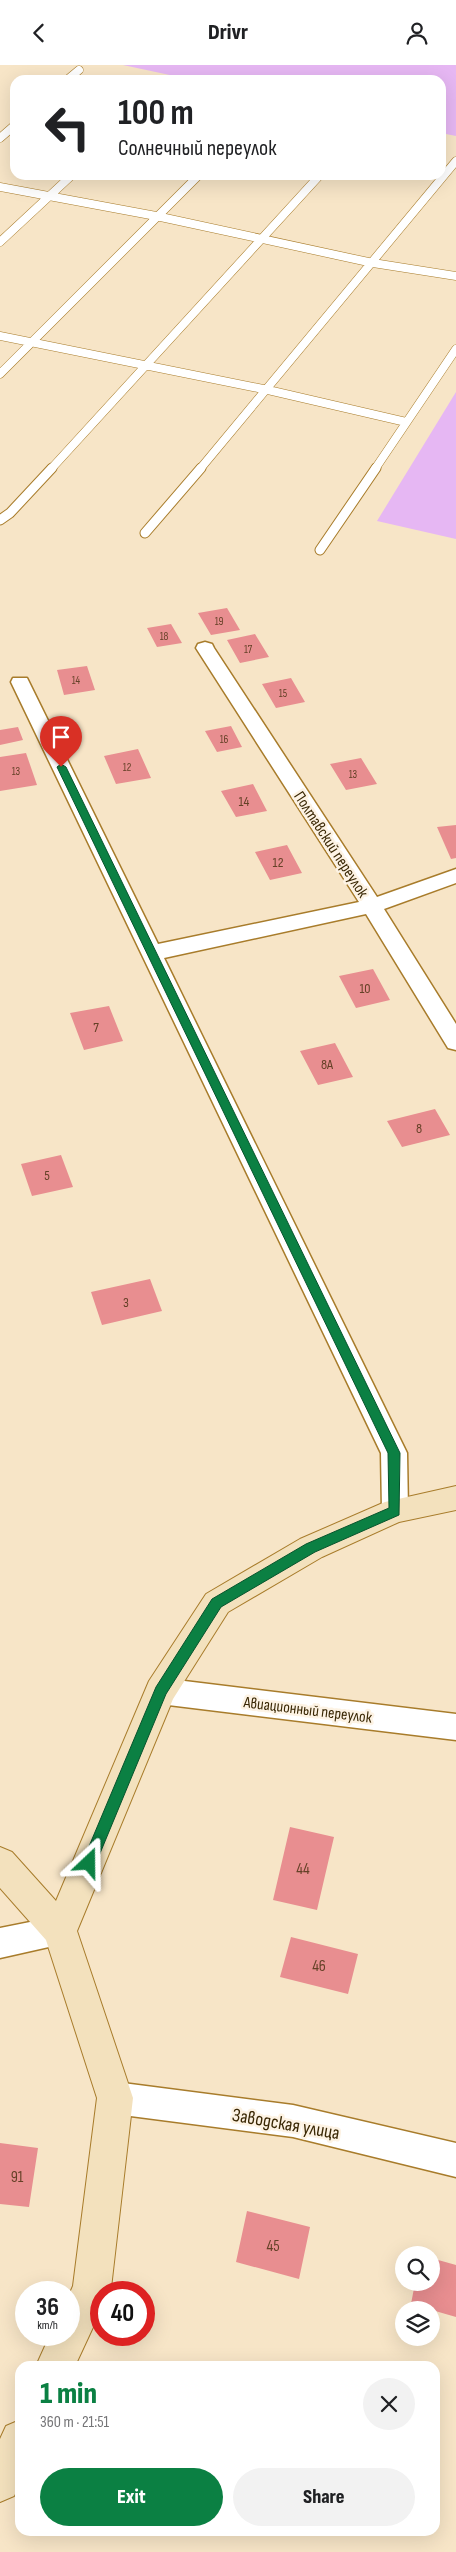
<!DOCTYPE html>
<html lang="en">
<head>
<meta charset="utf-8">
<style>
	body { margin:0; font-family:"Sofia Sans Condensed",sans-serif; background:#f2f2f2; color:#202124; height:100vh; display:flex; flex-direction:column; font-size:19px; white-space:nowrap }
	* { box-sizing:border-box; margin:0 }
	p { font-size:16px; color:#757577 }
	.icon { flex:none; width:28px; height:28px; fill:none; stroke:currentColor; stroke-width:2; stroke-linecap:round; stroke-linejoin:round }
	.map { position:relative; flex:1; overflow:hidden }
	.sheet { position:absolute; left:15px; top:2296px; width:425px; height:175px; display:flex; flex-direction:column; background:#fff; border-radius:15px; box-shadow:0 5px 20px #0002 }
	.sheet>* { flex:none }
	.banner { position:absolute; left:10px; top:10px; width:436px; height:105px; border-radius:15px; box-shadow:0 5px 20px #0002; background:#fff; color:#202124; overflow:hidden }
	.controls { position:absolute; left:395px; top:2181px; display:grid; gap:10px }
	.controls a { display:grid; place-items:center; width:45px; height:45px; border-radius:50%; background:#fff; box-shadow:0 5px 20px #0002; font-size:25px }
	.speed { position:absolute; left:15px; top:2216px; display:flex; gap:10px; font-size:25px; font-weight:700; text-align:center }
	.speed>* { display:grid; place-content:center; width:65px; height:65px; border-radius:50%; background:#fff; box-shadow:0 5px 20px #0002; line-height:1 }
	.speed small { font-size:12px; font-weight:400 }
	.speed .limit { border:8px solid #d22; background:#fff; color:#111 }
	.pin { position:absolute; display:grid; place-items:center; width:42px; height:42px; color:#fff; margin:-51px -21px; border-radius:50% 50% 50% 0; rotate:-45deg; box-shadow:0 0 5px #0007 }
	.pin .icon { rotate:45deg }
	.me { position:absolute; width:55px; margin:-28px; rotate:23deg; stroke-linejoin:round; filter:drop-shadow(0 0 4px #0008) }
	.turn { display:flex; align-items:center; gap:18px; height:105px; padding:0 25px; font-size:22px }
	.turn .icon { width:65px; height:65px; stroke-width:2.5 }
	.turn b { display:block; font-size:35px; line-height:42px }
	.round { display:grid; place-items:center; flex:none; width:52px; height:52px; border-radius:26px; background:#f2f2f2 }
	.summary { display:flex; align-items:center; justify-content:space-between; height:85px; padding:0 25px }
	h1 { font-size:30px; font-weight:800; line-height:38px; color:#0b8043 }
	.cta { display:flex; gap:10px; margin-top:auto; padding:10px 25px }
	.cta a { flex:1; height:58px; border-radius:30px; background:#0b8043; color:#fff; font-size:20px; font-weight:800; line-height:58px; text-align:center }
	.cta a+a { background:#f2f2f2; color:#202124 }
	header { display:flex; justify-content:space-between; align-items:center; height:65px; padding:0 25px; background:#fff; font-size:22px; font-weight:800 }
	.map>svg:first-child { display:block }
	.green { fill:#e6b7f3 }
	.building { fill:#e88e90 }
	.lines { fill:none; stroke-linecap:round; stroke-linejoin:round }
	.lane-far1-casing { stroke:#a87c2b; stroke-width:9 }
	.lane-casing { stroke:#a87c2b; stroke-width:11 }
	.street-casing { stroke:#a87c2b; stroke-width:3 }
	.secondary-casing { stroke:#a87c2b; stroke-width:2 }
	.lane-far1 { stroke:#fff; stroke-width:8 }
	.lane { stroke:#fff; stroke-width:9 }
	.street { fill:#fff; fill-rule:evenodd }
	.secondary { fill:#f3e1bd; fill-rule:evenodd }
	.route { fill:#0b8043; stroke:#07532c }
	.labels { text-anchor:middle; stroke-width:5; stroke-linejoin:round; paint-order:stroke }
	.far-number-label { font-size:11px; fill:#654127 }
	.number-label { font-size:14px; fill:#654127 }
	.street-label { font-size:16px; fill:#392704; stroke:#fdf3e4 }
	.near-number-label { font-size:16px; fill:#654127 }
	.near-street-label { font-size:19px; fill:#392704; stroke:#fdf3e4 }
</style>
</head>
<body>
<header><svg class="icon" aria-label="back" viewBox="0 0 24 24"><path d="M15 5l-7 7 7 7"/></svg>Drivr<svg class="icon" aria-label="person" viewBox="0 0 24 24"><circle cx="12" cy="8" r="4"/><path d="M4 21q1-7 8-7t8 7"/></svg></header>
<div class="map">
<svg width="456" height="2487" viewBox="0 0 456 2487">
	<rect width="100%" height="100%" fill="#f7e5c7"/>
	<path class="green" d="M 123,0 L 456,0 L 456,71 L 441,68 L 441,15 L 193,15 Z
		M 456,327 L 456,474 L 377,456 Z"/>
	<path class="building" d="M 227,543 L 240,565 L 211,570 L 198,548 Z
		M 171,559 L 182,578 L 157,582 L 147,563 Z
		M 255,569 L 269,592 L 240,598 L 227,575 Z
		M 87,601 L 95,625 L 64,630 L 57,605 Z
		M 291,613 L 305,637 L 276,643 L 262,619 Z
		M 231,661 L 242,682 L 217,687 L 205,666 Z
		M 18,662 L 23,675 L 0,680 L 0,665 Z
		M 138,684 L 151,713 L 116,719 L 104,691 Z
		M 26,688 L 37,720 L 0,726 L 0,692 Z
		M 361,693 L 377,719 L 346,725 L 330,699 Z
		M 253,719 L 267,746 L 236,752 L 221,726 Z
		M 456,760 L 456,793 L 451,794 L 437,762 Z
		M 287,780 L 302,808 L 270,815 L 255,787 Z
		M 373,904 L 390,935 L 356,943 L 339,911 Z
		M 109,941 L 123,976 L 84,985 L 70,948 Z
		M 335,978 L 353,1012 L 318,1020 L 300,986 Z
		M 435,1044 L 450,1070 L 402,1082 L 387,1056 Z
		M 61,1090 L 73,1122 L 32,1131 L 21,1099 Z
		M 150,1214 L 162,1246 L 102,1260 L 91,1227 Z
		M 290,1762 L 334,1772 L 317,1845 L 273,1835 Z
		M 291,1872 L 358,1889 L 348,1929 L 280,1912 Z
		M 0,2078 L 38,2083 L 29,2142 L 0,2139 Z
		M 247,2146 L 310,2162 L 299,2214 L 236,2197 Z
		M 431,2193 L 456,2200 L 456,2252 L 411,2239 L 415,2218 L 431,2218 Z"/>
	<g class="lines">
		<defs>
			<path id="lane-far1" d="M 67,15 L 79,5
				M 0,73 L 15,60
				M 0,122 L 156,151 L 373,198 L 456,211
				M 0,177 L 72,110
				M 0,271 L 268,325 L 406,357
				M 0,309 L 199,110
				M 51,404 L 320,110
				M 200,404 L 456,96
				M 375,404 L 456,284"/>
			<path id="lane" d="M 0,455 L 10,448 L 52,403
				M 145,468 L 201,403
				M 320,485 L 376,403"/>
			<path id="street" d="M 205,577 L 212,579 L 214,583 L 377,832 L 456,804 L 456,818 L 384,844 L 456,959 L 456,985 L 448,983 L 366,849 L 164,893 L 407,1388 L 408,1446 L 405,1454 L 395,1457 L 385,1454 L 382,1446 L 381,1388 L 11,617 L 13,613 L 27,613 L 29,617 L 158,879 L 359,837 L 196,583 L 198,579 Z
				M 160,1613 L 456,1649 L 456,1675 L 160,1639 L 150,1635 L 146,1626 L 150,1617 Z
				M 60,1851 L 71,1855 L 75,1866 L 71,1877 L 0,1893 L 0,1863 Z
				M 115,2017 L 293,2040 L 456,2078 L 456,2112 L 293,2072 L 115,2049 L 103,2045 L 99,2033 L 103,2021 Z"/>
			<path id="secondary" d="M 456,1421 L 456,1445 L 399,1457 L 322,1492 L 228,1547 L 173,1634 L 77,1866 L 133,2033 L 111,2223 L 109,2228 L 101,2228 L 101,2245 L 75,2301 L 36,2301 L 50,2270 L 69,2270 L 69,2230 L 73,2221 L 97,2033 L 46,1875 L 0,1823 L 0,1782 L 12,1787 L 56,1836 L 149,1616 L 206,1529 L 300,1474 L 385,1437 Z
				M 20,2355 L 20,2419 L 14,2431 L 0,2437 L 0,2374 L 6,2361 Z"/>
		</defs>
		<use href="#lane-far1" class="lane-far1-casing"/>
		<use href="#lane" class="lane-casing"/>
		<use href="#street" class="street-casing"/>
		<use href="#secondary" class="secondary-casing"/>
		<use href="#lane-far1" class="lane-far1"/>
		<use href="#lane" class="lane"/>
		<use href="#street" class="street"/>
		<use href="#secondary" class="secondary"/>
	</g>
	<path class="route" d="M 61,699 L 66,702 L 400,1388 L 399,1450 L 315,1487 L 221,1542 L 166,1629 L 96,1798 L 94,1802 L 89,1804 L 84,1802 L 82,1798 L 156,1622 L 212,1534 L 306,1479 L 389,1443 L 388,1388 L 57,702 Z"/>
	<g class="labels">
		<g class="far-number-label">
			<text x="219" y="560">19</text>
			<text x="164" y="575">18</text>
			<text x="248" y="588">17</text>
			<text x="76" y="619">14</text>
			<text x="283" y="632">15</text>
			<text x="224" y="678">16</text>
			<text x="127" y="706">12</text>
			<text x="16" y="710">13</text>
			<text x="353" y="713">13</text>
		</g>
		<g class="number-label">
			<text x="244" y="741">14</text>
			<text x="278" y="802">12</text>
			<text x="365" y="928">10</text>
			<text x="96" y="967">7</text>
			<text x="327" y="1004">8А</text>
			<text x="419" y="1068">8</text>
			<text x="47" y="1115">5</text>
			<text x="126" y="1242">3</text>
		</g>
		<g class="street-label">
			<text transform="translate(332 779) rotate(57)" y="6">Полтавский переулок</text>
			<text transform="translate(308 1644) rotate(7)" y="6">Авиационный переулок</text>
		</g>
		<g class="near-number-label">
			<text x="303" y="1809">44</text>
			<text x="319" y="1906">46</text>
			<text x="17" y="2117">91</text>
			<text x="273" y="2186">45</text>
		</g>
		<g class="near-street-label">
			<text transform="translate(286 2058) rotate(10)" y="7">Заводская улица</text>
		</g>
	</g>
</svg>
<div class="controls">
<a><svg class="icon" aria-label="search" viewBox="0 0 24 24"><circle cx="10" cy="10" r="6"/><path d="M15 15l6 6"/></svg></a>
<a><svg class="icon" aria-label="layers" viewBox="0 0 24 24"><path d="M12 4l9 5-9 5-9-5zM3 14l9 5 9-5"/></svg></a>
</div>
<div class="speed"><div>36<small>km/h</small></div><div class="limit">40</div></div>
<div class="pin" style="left:61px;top:702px;background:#d93025"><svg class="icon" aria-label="arrive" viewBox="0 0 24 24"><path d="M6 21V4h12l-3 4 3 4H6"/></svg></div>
<svg class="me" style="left:89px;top:1798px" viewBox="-20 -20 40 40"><path d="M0-17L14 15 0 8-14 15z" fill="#0b8043" stroke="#fff" stroke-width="4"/></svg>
<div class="banner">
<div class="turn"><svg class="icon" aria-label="left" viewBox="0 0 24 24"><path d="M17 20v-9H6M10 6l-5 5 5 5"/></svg><div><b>100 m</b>Солнечный переулок</div></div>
</div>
<section class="sheet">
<div class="summary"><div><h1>1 min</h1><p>360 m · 21:51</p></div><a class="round"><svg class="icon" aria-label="close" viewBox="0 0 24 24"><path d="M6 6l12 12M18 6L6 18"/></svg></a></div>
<div class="cta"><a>Exit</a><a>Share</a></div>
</section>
</div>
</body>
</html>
